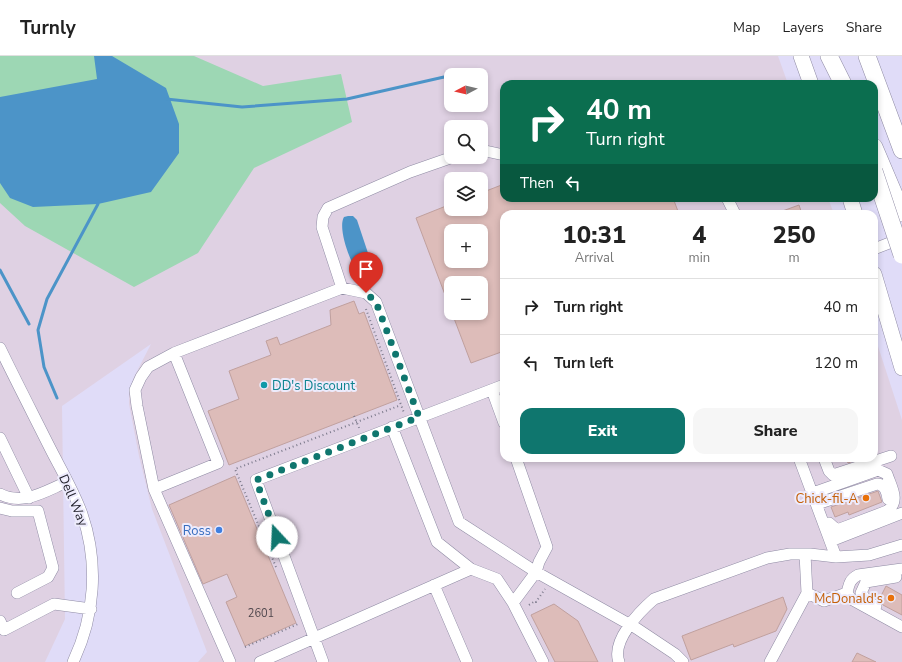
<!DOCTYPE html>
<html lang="en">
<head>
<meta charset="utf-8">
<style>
	body { margin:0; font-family:"Nunito Sans",sans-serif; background:#f6f6f6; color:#222; height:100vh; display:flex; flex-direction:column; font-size:15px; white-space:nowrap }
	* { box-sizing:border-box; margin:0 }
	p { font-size:13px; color:#767676 }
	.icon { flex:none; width:22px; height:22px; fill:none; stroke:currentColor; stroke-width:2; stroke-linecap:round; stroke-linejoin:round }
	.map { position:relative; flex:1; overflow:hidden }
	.sheet { position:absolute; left:500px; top:154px; width:378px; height:252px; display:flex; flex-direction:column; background:#fff; border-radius:12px; box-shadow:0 2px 6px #0003 }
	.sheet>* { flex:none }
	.top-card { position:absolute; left:500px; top:24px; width:378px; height:122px; border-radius:12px; box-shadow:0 2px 6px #0003; background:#0b6e4f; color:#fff; overflow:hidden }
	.needle { width:26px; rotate:263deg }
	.fabs { position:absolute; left:444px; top:12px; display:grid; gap:8px }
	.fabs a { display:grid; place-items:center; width:44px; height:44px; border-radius:8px; background:#fff; box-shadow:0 2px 6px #0003; font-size:20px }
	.pin { position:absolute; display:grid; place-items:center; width:34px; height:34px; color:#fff; margin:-41px -17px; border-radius:50% 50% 50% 0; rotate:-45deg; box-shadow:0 0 4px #0007 }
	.pin .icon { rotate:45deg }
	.me { position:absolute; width:44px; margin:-22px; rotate:340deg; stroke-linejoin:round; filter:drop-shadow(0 0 3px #0008) }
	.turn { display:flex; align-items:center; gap:14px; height:84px; padding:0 20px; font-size:18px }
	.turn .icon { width:52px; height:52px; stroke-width:2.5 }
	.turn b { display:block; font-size:28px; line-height:34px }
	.then { display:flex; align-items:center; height:38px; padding:0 20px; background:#0003; gap:8px; font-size:15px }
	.eta { display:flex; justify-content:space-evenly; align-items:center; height:68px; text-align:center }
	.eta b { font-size:24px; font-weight:800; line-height:28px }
	.cta { display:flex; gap:8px; margin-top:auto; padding:8px 20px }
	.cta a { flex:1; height:46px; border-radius:12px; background:#0f766e; color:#fff; font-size:16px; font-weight:800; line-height:46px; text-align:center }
	.cta a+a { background:#f6f6f6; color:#222 }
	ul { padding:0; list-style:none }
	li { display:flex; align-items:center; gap:12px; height:56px; padding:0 20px; border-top:1px solid #e0e0e0 }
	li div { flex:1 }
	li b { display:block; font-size:15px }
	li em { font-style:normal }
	header { display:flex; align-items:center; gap:24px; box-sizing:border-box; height:56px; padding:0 20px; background:#fff; border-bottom:1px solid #e0e0e0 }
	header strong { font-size:19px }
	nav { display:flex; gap:22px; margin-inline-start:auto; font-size:14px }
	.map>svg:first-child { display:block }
	.commercial { fill:#dfd1e3; fill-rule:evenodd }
	.green { fill:#9dd7b4 }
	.water { fill:#4c94c8 }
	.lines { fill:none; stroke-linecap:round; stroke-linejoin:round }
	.stream { stroke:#4c94c8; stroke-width:3 }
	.building { fill:#ddbcb9; stroke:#c0a09e; fill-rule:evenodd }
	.minor-casing { stroke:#8f8ba4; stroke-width:12 }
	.major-casing { stroke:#8f8ba4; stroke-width:16 }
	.highway-casing { stroke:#8f8ba4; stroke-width:18 }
	.path { stroke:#7c7a8c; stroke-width:2; stroke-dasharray:1 3; stroke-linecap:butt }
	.minor { stroke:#fff; stroke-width:11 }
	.major { stroke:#fff; stroke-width:15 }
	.highway { stroke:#fff; stroke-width:17 }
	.highway-bridge-casing { stroke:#8f8ba4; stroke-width:18; stroke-linecap:butt }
	.highway-bridge { stroke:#fff; stroke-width:17 }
	.route { stroke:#0f766e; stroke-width:7; stroke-dasharray:0 12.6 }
	.culture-dot { fill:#0f9aa8; stroke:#edebfc; stroke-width:1.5 }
	.food-dot { fill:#e8710a; stroke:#edebfc; stroke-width:1.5 }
	.shop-dot { fill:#3f7fe0; stroke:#edebfc; stroke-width:1.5 }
	.labels { text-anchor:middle; stroke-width:4; stroke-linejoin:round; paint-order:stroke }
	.number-label { font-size:11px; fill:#4e464c }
	.culture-label { font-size:13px; fill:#0d838f; stroke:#edebfc; text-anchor:start }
	.food-label { font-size:13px; fill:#c56008; stroke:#edebfc; text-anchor:end }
	.street-label { font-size:13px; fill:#1f1e28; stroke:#edebfc }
	.shop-label { font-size:13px; fill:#366cbe; stroke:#edebfc; text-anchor:end }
</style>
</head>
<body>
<header>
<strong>Turnly</strong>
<nav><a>Map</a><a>Layers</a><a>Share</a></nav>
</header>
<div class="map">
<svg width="902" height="606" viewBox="0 0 902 606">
	<rect width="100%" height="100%" fill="#e0dcf8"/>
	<path class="commercial" d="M 0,0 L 778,0 L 788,28 L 504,28 L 504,142 L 828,142 L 834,158 L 504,158 L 504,402 L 874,402 L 874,278 L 902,364 L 902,606 L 198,606 L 207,596 L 152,453 L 139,400 L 129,348 L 129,336 L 134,321 L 151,288 L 62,350 L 65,563 L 45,606 L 0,606 ZM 451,19 L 481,19 L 481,49 L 451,49 ZM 451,71 L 481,71 L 481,101 L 451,101 ZM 451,123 L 481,123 L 481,153 L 451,153 ZM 451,175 L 481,175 L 481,205 L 451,205 ZM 451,227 L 481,227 L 481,257 L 451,257 Z"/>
	<path class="green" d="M 0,0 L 194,0 L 263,30 L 341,18 L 352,66 L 254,112 L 198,197 L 134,231 L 25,170 L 0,147 Z"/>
	<path class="water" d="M 94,0 L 112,0 L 166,32 L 179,68 L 179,97 L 151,136 L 98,148 L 33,151 L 10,142 L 0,127 L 0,41 L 97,23 Z
		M 348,160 L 353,160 L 357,164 L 370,203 L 371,217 L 365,220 C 361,216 356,212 353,208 C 348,199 338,171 344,161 Z"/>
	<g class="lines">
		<path class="stream" d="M 166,43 L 242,51 L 347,43 L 444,21 L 451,22
			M 0,214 L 29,268
			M 57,342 L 44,311 L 38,274 L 47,243 L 98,148 L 98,145"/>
	</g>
	<path class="building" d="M 504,128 L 504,142 L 673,142 L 679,158 L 504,158 L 504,295 L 471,307 L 452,257 L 481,257 L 481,227 L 451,227 L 450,252 L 416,162 L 451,148 L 451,153 L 481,153 L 481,137 ZM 451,175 L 481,175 L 481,205 L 451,205 Z
		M 799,149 L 802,158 L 777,158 L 777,157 Z
		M 354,245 L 359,258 L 364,256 L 397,344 L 229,409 L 208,355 L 239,343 L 229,315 L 271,299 L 266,285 L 277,281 L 280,289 L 331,269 L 330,254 Z
		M 846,402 L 862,402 L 848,407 Z
		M 235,420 L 296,567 L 245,590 L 226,546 L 237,541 L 227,518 L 203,528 L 169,449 Z
		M 878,435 L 882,446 L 849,459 L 848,456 L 835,461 L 831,451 Z
		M 886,530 L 902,539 L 902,559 L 883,549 L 879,544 Z
		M 783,541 L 787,553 L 776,575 L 734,591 L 733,588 L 691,604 L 682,580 Z
		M 554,548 L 578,565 L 598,606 L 555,606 L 531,559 Z
		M 857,597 L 876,606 L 852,606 Z"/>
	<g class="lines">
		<defs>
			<path id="minor" d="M 481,94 L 504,99
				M 453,101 L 410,116 L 328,152 L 323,161 L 322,171 L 342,232 L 366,237 L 376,246 L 459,466 L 536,516 L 636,572 L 675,598 L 683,606
				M 727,142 L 735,158
				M 874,193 L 902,182
				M 0,292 C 16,325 33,358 49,390 C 60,412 74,435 82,458 C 99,507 95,560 73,606
				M 492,334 L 504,367
				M 392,371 L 437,486 L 471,513 L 497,523 L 513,547
				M 0,382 L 29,442
				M 516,402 L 547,491 L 539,506 L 536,516 L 513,547 L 543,606
				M 799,402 L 836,501
				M 824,402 L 829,415 L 833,419 L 891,400
				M 154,433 L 218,407 L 174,297
				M 813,437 L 878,414 L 887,418 C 891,431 901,445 887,455 L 837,474 L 829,467
				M 0,438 C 24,450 45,435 67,426
				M 817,448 L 877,428 C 885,428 887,436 888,443
				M 0,452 L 12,455 L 38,455 L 53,512 L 48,521 L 17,537
				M 831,485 L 902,457
				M 902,513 L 858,519 C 850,523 849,528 847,537 L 851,543 L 902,571
				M 434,529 L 467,606
				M 807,537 L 824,545 L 847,537
				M 876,550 L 868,546 L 861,537 L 866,526 L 896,521
				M 0,565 L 4,574 L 54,548 L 91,553
				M 230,606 L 154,433 L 137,350 L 135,334 L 141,321 L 148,311 L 174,297 L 342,232
				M 260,606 L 471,513
				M 323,606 L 256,424 L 504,329
				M 619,606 C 611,585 639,556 654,543 L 767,502 L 790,498 L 810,498 L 836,501 L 869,499 L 902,489
				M 770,606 L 807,537 L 805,498"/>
			<path id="major" d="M 801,0 L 811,28
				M 850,142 L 855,158
				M 874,218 L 902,312"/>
			<path id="highway" d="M 829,0 L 843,28
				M 867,0 L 902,94
				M 874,91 L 902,157"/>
		</defs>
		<use href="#minor" class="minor-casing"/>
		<use href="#major" class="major-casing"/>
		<use href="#highway" class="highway-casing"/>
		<path class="path" d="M 366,253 L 404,357
			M 354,360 L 360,374
			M 276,511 L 235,413 L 401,349
			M 529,549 L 535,545 L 536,546 L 545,533
			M 245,591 L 298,568"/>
		<use href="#minor" class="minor"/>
		<use href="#major" class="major"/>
		<use href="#highway" class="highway"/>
		<defs>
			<path id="highway-bridge" d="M 874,115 L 902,199"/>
		</defs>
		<use href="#highway-bridge" class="highway-bridge-casing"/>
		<use href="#highway-bridge" class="highway-bridge"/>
	</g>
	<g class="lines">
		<path class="route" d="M 277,481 L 256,424 L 419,361 L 376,246 L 366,237"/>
	</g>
	<circle class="culture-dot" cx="264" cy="329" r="4"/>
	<g class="food-dot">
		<circle cx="866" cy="442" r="4"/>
		<circle cx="891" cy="542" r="4"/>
	</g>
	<circle class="shop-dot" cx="219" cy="474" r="4"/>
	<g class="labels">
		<g class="number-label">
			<text x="261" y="561">2601</text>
		</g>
		<g class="culture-label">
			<text x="272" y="334">DD's Discount</text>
		</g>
		<g class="food-label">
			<text x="858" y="447">Chick-fil-A</text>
			<text x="883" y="547">McDonald's</text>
		</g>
		<g class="street-label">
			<text transform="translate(74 444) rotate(67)" y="5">Dell Way</text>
		</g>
		<g class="shop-label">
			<text x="211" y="479">Ross</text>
		</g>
	</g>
</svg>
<div class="fabs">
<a><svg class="needle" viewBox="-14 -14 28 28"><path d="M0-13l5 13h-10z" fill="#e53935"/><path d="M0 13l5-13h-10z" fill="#767676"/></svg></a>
<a><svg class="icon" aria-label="search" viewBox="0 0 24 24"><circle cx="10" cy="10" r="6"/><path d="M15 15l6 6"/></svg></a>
<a><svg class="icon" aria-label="layers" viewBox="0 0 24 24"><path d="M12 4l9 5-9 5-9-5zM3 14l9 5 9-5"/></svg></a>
<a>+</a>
<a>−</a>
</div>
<div class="pin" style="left:366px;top:237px;background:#d93025"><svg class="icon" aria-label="arrive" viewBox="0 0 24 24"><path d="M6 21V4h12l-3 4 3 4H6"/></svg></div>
<svg class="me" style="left:277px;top:481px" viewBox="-20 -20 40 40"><circle r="19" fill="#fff"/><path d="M0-13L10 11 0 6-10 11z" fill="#0f766e"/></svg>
<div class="top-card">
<div class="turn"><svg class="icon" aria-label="right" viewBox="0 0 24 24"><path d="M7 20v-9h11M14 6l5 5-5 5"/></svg><div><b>40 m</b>Turn right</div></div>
<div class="then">Then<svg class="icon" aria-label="left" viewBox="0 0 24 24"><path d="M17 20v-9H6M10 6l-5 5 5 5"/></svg></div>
</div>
<section class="sheet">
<div class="eta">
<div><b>10:31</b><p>Arrival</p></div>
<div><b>4</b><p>min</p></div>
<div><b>250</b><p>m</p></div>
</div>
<ul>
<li><svg class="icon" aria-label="right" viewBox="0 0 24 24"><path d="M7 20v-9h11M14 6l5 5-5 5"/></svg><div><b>Turn right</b></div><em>40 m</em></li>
<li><svg class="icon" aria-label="left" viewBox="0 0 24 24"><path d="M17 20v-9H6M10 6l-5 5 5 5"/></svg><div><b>Turn left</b></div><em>120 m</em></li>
</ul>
<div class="cta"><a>Exit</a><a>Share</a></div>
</section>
</div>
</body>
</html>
